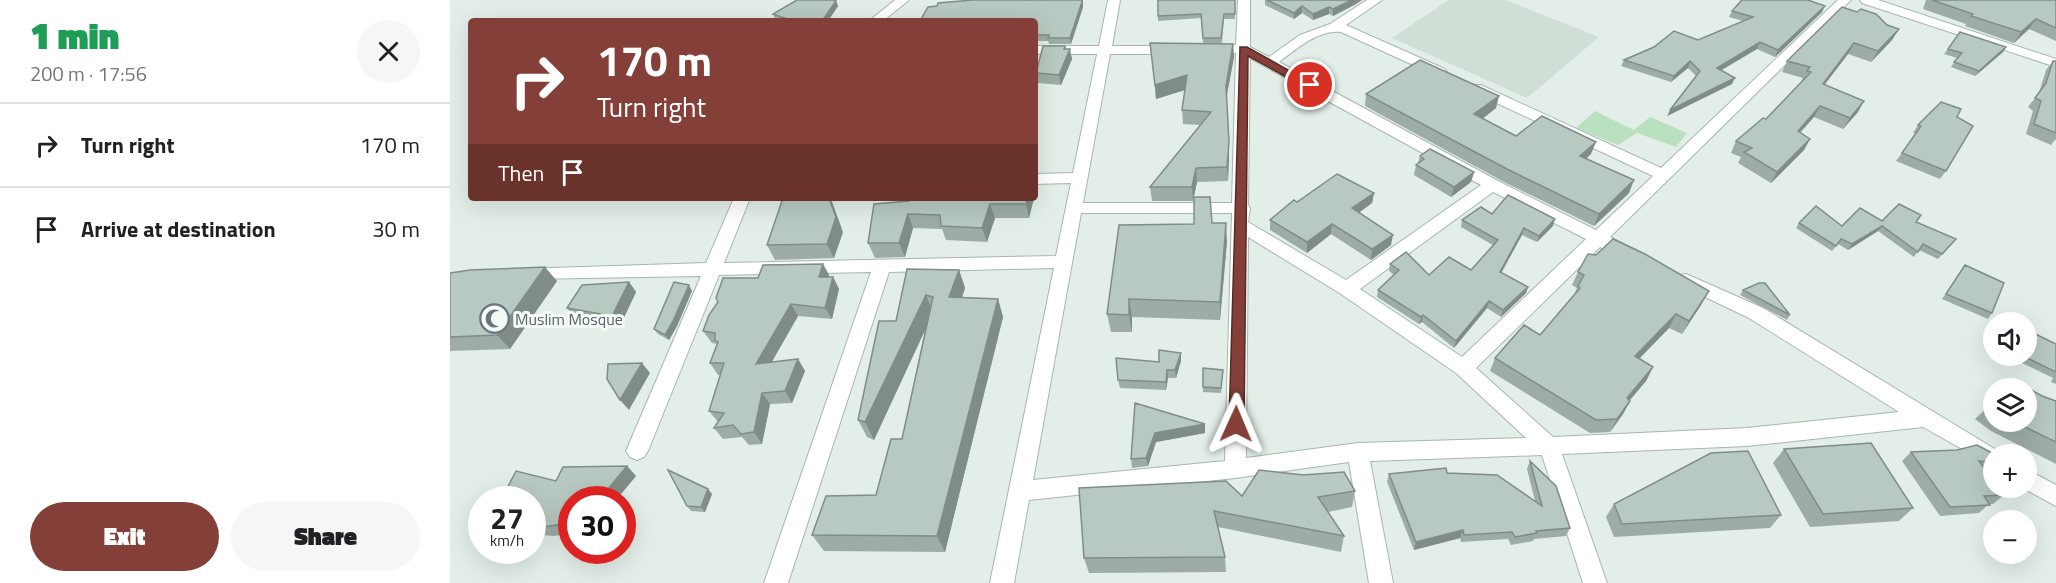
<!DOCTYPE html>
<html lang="en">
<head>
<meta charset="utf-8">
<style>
	body { margin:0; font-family:"Titillium Web",sans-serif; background:#f6f6f6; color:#202124; height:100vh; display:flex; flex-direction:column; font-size:22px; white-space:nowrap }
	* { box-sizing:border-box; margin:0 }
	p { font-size:20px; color:#757577 }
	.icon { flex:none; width:33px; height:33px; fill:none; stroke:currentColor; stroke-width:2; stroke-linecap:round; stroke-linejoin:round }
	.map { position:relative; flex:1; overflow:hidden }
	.panel { display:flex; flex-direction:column; background:#fff; width:450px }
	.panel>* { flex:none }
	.top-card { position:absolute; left:18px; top:18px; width:570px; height:183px; border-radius:6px; box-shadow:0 6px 24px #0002; background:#844038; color:#fff; overflow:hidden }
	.fabs { position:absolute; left:1533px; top:312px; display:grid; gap:12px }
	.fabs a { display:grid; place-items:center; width:54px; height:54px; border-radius:50%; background:#fff; box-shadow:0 6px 24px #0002; font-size:30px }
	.speed { position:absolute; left:18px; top:486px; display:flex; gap:12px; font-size:30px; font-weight:700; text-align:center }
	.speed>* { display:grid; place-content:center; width:78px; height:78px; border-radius:50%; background:#fff; box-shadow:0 6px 24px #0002; line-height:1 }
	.speed small { font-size:15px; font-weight:400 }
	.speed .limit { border:9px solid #d22; background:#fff; color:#111 }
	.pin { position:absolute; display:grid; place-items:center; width:51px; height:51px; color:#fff; margin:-26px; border:3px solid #fff; border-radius:50%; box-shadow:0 2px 6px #0007 }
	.me { position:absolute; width:66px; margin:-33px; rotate:1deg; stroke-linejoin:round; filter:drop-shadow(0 0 4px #0008) }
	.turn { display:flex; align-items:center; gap:21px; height:126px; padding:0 30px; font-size:27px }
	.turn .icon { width:78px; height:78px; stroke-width:2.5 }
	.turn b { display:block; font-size:42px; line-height:51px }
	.then { display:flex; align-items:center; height:57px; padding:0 30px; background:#0003; gap:12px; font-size:22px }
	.round { display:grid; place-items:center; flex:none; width:63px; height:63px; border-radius:32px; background:#f6f6f6 }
	.head { display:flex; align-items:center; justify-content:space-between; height:102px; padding:0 30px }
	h1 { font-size:36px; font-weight:800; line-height:45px; color:#1e9e55 }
	.primary-button { display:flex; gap:12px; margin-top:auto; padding:12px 30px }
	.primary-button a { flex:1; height:69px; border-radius:36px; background:#844038; color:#fff; font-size:24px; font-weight:800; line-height:69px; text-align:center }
	.primary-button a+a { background:#f6f6f6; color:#202124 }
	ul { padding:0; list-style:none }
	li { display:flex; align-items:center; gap:18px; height:84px; padding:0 30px; border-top:2px solid #e0e0e0 }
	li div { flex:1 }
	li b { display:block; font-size:22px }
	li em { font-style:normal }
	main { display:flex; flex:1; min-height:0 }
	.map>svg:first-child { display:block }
	.built { fill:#d0ded6 }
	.green { fill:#b9e1c0 }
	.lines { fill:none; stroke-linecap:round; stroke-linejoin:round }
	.street-casing { stroke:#a5b7af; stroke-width:2 }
	.street { fill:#fff; fill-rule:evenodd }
	.wall { fill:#9dada5 }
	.shaded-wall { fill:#808d86 }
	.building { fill:#b7c9c0; stroke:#808d86; stroke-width:1.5 }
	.route { fill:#844038; stroke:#562a24; stroke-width:1.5 }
	.labels { text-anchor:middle; stroke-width:6; stroke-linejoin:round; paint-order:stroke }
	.worship-label { font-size:16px; fill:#5b616d; stroke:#f4faf6; text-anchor:start }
</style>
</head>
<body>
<main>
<section class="panel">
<div class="head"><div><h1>1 min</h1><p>200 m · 17:56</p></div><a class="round"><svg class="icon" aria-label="close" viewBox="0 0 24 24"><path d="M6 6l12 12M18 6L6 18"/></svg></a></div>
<ul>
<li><svg class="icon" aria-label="right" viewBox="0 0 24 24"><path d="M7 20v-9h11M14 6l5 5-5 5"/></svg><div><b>Turn right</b></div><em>170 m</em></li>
<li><svg class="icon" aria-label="arrive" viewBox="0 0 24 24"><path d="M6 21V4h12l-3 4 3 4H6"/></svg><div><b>Arrive at destination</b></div><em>30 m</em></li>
</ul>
<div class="primary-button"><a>Exit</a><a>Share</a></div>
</section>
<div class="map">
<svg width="1606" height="583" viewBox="0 0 1606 583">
	<rect width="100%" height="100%" fill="#e3eee8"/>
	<path class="built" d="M 999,0 L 1055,0 L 1149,37 L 1077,98 L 942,38 Z"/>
	<path class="green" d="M 1145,111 L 1184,130 L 1200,117 L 1237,133 L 1226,147 L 1187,133 L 1168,145 L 1126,128 Z"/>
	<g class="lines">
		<defs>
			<path id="street" d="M 445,0 L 459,0 L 433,21 L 419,21 Z
				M 658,0 L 670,0 L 662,46 L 726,46 L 733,50 L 726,54 L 660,54 L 633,203 L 782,203 L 786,53 L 759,54 L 752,50 L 759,46 L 786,45 L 788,0 L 800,0 L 800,47 L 819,57 L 850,35 L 880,24 L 917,0 L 932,0 L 896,25 L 995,69 L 997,72 L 995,75 L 985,75 L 891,32 C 867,30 847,49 829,62 L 1048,181 L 1146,230 L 1203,176 L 1021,91 L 1019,88 L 1021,85 L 1031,85 L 1211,168 L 1388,0 L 1401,0 L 1160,237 L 1185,250 L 1188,254 L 1185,258 L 1173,258 L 1150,247 L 1026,368 L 1103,437 L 1297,428 L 1449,412 L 1299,318 L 1230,285 L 1227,280 L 1230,275 L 1236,274 L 1313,308 L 1553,454 L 1544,454 L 1544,467 L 1473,427 L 1297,446 L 1112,454 L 1157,583 L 1133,583 L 1092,455 L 920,461 L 943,583 L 919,583 L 899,462 L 785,478 L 579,500 L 564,583 L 540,583 L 604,268 L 439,272 L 338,583 L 314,583 L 421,272 L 269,275 L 198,451 L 194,457 L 187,460 L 180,457 L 176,451 L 251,276 L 77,279 L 71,277 L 68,273 L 71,269 L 256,263 L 284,198 L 300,198 L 274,263 L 606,256 L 621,183 L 585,184 L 585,174 L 623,173 L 647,54 L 585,54 L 585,46 L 649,46 ZM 800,58 L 814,66 L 1031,185 L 896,280 L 798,222 L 800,208 L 798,205 ZM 1043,192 L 1136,239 L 1012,357 L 910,289 ZM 631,213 L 782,213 L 775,461 L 583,480 ZM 798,237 L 891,294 L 1006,373 L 1076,438 L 908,443 L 796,458 Z
				M 1410,0 L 1428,0 L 1606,59 L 1606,67 L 1412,3 Z
				M 1576,469 L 1606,485 L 1606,506 L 1573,488 L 1576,488 Z"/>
		</defs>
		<use href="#street" class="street-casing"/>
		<use href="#street" class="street"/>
	</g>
	<path class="wall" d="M 522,0 L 633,0 L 633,7 L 621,44 L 599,44 L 598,41 L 585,41 L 585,21 Z
		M 785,0 L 785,19 L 774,19 L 772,43 L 753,43 L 751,18 L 708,21 L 708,16 Z
		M 815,0 L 912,0 L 906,4 L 883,16 L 879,14 L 863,20 L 852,13 L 844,19 L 815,5 Z
		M 1291,0 L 1362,0 L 1360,1 L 1372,12 L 1325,57 L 1307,49 L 1271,70 L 1282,84 L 1217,116 L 1246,76 L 1238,68 L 1221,82 L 1171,66 L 1174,60 L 1248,40 L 1293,21 L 1279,17 L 1282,11 Z
		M 1476,0 L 1606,0 L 1606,41 L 1579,29 L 1564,43 L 1515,26 L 1516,24 L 1473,9 Z
		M 386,1 L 388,6 L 378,21 L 331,21 L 325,19 L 323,14 Z
		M 1407,12 L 1449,29 L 1442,40 L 1421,62 L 1398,54 L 1374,85 L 1408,112 L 1393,129 L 1364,117 L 1350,133 L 1360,139 L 1354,150 L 1321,183 L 1288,163 L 1291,157 L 1281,153 L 1286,141 L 1316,119 L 1351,82 L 1353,78 L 1332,72 L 1337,61 Z
		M 700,43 L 783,44 L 784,57 L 776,98 L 779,155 L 778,181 L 747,182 L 743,201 L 702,201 L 700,187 L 751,125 L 733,124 L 732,110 L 735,90 L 706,99 Z
		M 615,46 L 616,49 L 622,59 L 611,85 L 588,83 L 586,73 Z
		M 1556,47 L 1553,52 L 1525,76 L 1501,67 L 1507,58 L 1494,54 L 1498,49 Z
		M 1603,61 L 1606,61 L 1606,139 L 1601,145 L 1576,134 L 1583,111 L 1578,107 L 1589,93 L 1596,70 Z
		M 916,94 L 1046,108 L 1032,119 L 1066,136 L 1141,154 L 1136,159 L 1179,193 L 1144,226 L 1054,182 L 915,106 Z
		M 1507,117 L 1496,171 L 1490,179 L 1446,161 L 1466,134 L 1463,133 L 1468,125 Z
		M 970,156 L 1024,172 L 1021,182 L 1001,197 L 964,175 L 966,165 L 968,163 Z
		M 924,193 L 922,203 L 909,213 L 941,245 L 921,260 L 881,234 L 857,253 L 820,230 L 820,220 L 847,202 Z
		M 459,198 L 584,198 L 579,218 L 545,218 L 537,242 L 496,240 L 492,229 L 463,228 L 455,257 L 425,258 L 418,243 L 459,201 Z
		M 1042,214 L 1103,226 L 1087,242 L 1072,235 L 1051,272 L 1078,287 L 1076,293 L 1051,317 L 1037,308 L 1004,348 L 972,322 L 969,324 L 927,297 L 928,290 L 944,275 L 939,271 L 940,264 L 979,275 L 1021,270 L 1043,245 L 1011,227 L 1012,220 Z
		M 1432,221 L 1466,222 L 1502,244 L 1488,259 L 1469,250 L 1464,257 L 1428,231 L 1398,250 L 1388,244 L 1382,251 L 1346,228 L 1349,223 L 1392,226 Z
		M 762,223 L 777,241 L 770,320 L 682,317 L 682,332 L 661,332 L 657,314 Z
		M 393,232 L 384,258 L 325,260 L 317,245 Z
		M 373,264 L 379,275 L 378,277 L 383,277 L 389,289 L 382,319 L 348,316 L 322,362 L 348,359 L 355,371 L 342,403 L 320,404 L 312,444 L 299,445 L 292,437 L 273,439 L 264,428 L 268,422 L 259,411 L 270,375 L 268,375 L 260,363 L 267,344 L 262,343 L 253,331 L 268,302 L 308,278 Z
		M 1515,265 L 1542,313 L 1538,319 L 1492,299 Z
		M 457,269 L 509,270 L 515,288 L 512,298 L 548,299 L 553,317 L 495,552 L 374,551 L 362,535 L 426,495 L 452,439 L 475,330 L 424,440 L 417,437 L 408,420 L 446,321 Z
		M 1128,272 L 1259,291 L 1251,305 L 1232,334 L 1219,328 L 1189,359 L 1203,367 L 1196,381 L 1179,400 L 1180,401 L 1173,414 L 1160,432 L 1140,433 L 1040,371 L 1045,358 L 1090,335 L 1124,295 L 1127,288 L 1122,285 Z
		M 0,273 L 107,281 L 60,349 L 0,351 Z
		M 179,282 L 186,292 L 170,326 L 126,319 L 117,308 Z
		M 1293,290 L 1340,315 L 1337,320 L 1290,295 Z
		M 242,291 L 227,326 L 219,340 L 208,334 L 204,329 Z
		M 1579,331 L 1606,344 L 1606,384 L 1601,382 L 1603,378 L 1568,361 L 1569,356 L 1576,356 L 1576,333 Z
		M 731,361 L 726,378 L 718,378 L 716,390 L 670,388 L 668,380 L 709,362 Z
		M 773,370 L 771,393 L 753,392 L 753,387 Z
		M 1592,396 L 1606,401 L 1606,464 L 1541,431 L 1525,419 L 1544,401 L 1544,422 L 1576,422 Z
		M 685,403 L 755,433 L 706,442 L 698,466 L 682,468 L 681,459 Z
		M 1334,449 L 1463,508 L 1449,521 L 1360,527 L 1323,463 Z
		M 1461,452 L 1544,454 L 1544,471 L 1536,471 L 1554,495 L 1543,504 L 1539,504 L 1529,513 L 1490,516 L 1452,461 Z
		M 1080,461 L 1120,528 L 1116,536 L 1084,539 L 1083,541 L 1061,545 L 1058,539 L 1011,542 L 1010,538 L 964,550 L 937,482 L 939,474 L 997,473 L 1085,501 L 1077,469 Z
		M 177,466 L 186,476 L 166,500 L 122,500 L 122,534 L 103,536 L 82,534 L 82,500 L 106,481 Z
		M 905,491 L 902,507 L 878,512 L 894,536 L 891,552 L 768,527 L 775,557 L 776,572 L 639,573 L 634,558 L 792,496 Z
		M 262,494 L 255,512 L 241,511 L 237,506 Z
		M 1164,504 L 1331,515 L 1320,528 L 1164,537 L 1156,517 Z"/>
	<path class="shaded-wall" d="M 632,0 L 633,0 L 633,7 L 621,44 L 620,38 Z
		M 902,0 L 912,0 L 906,4 L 883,16 L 883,9 Z
		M 386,1 L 388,6 L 378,21 L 372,21 Z
		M 852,6 L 852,13 L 844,19 L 844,13 Z
		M 1375,6 L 1372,12 L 1325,57 L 1328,50 Z
		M 879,7 L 879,14 L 863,20 L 863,14 Z
		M 1586,19 L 1579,29 L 1564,43 L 1571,32 Z
		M 1449,29 L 1442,40 L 1421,62 L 1428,51 Z
		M 1310,42 L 1307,49 L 1265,74 L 1267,68 Z
		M 1404,43 L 1398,54 L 1366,96 L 1373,84 Z
		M 783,44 L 784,57 L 776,100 L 776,86 Z
		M 615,46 L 617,56 L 620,49 L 622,59 L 611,85 L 609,75 Z
		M 1556,47 L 1553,52 L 1525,76 L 1529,71 Z
		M 1240,61 L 1238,68 L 1221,82 L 1224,76 Z
		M 737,75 L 738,89 L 706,99 L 705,85 Z
		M 1285,78 L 1282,84 L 1217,116 L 1220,110 Z
		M 1049,96 L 1046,108 L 1022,127 L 1024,114 Z
		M 1414,101 L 1408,112 L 1393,129 L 1400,118 Z
		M 1370,106 L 1364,117 L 1341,142 L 1348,131 Z
		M 1360,139 L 1354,150 L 1321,183 L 1327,172 Z
		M 779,142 L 779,155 L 778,181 L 777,167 Z
		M 1146,142 L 1141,154 L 1125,168 L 1130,156 Z
		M 746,168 L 747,182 L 743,201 L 742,187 Z
		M 1024,172 L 1021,182 L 1001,197 L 1004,187 Z
		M 1184,180 L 1179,193 L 1144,226 L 1149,214 Z
		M 924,193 L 922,203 L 901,218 L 902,208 Z
		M 379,198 L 381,199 L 393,232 L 384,258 L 377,244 Z
		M 577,198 L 584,198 L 579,218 L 576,204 Z
		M 540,204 L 545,218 L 537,242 L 532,228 Z
		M 458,214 L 463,228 L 455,257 L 449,243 Z
		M 1105,219 L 1103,226 L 1087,242 L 1089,236 Z
		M 776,223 L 777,241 L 770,320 L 770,302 Z
		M 882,224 L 881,234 L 857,253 L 857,242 Z
		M 1432,226 L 1428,231 L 1398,250 L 1402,244 Z
		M 1074,228 L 1072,235 L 1048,279 L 1050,272 Z
		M 943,235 L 941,245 L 921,260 L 922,249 Z
		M 373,264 L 379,275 L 375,289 L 369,277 Z
		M 95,267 L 107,281 L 60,349 L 47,335 Z
		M 509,270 L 515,288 L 505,315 L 499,297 Z
		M 383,277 L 389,289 L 382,319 L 375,308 Z
		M 179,282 L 186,292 L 170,326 L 162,316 Z
		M 239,285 L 242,291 L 227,326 L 219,340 L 215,335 Z
		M 1078,287 L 1076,293 L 1051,317 L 1053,310 Z
		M 1259,291 L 1251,305 L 1232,334 L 1239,321 Z
		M 476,295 L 483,313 L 424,440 L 415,422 Z
		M 548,299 L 553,317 L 495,552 L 487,536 Z
		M 679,299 L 682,317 L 682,332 L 679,315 Z
		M 1039,301 L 1037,308 L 1004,348 L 1006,341 Z
		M 341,304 L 348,316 L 314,375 L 306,364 Z
		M 1226,314 L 1219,328 L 1178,370 L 1185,356 Z
		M 973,315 L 972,322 L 969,324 L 971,317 Z
		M 731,353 L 731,361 L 726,378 L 725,370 Z
		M 348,359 L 355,371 L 342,403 L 335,391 Z
		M 192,363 L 200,373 L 179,410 L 170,400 Z
		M 1203,367 L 1196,381 L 1170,412 L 1177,398 Z
		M 717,370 L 718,378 L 716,390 L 716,382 Z
		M 312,393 L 320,404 L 312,444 L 304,432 Z
		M 1180,401 L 1173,414 L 1160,432 L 1167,419 Z
		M 755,424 L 755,433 L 706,442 L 698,466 L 696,458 L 705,433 Z
		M 177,466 L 186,476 L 166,500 L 149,500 Z
		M 258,489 L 262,494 L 255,512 L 251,507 Z
		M 1013,530 L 1010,538 L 964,550 L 966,542 Z"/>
	<path class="building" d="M 347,0 L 383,0 L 386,1 L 372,21 L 343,21 L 323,14 Z
		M 522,0 L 632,0 L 632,2 L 620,38 L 598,38 L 599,35 L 585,35 L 585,21 L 470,21 L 478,7 L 487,6 L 488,3 Z
		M 708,0 L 785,0 L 785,14 L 774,14 L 771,38 L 753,38 L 751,14 L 708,16 Z
		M 817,0 L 902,0 L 883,9 L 879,7 L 863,14 L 852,6 L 844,13 Z
		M 1292,0 L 1358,0 L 1375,6 L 1328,50 L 1310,42 L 1267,68 L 1285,78 L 1220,110 L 1250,71 L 1240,61 L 1224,76 L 1174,60 L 1204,47 L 1224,31 L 1248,40 L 1303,17 L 1282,11 Z
		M 1482,0 L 1606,0 L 1606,28 L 1586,19 L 1571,32 L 1521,16 L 1523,14 Z
		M 1392,7 L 1407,12 L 1411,9 L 1426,14 L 1437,25 L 1449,29 L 1428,51 L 1404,43 L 1373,84 L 1414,101 L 1400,118 L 1370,106 L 1348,131 L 1360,139 L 1327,172 L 1294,152 L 1302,148 L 1286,141 L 1313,118 L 1316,119 L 1361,72 L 1357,71 L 1360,67 L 1337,61 Z
		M 1510,32 L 1556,47 L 1529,71 L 1504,62 L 1512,53 L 1498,49 Z
		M 700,43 L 783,44 L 776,86 L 779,142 L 777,167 L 746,168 L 742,187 L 700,187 L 761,112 L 732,110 L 737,75 L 705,85 Z
		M 593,46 L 615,46 L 614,49 L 620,49 L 609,75 L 586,73 Z
		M 970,60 L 1049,96 L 1024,114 L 1066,136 L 1092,116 L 1146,142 L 1130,156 L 1184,180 L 1149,214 L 1057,169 L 916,94 Z
		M 1603,61 L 1606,61 L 1606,133 L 1584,124 L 1591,101 L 1585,98 L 1596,83 Z
		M 1491,102 L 1511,109 L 1507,117 L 1523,126 L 1496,171 L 1452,153 L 1471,126 L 1468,125 Z
		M 980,149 L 1024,172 L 1004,187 L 966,165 L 974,159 L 970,156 Z
		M 887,174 L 924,193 L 902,208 L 943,235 L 922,249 L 882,224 L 857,242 L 820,220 L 844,200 L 847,202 Z
		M 1058,195 L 1105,219 L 1089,236 L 1074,228 L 1050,272 L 1078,287 L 1053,310 L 1039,301 L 1006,341 L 973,315 L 971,317 L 928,290 L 949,270 L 940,264 L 956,252 L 979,275 L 999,257 L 1021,270 L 1048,240 L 1012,220 L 1031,207 L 1042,214 Z
		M 744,197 L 760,197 L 762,223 L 776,223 L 770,302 L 679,299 L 679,315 L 657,314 L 669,225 L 744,224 Z
		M 333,198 L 379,198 L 386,217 L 377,244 L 317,245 Z
		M 459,198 L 577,198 L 576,204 L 540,204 L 532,228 L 491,226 L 490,215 L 458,214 L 449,243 L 418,243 L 424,204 L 459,201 Z
		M 1449,204 L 1471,215 L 1466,222 L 1506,239 L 1492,254 L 1473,244 L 1468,252 L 1432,226 L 1402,244 L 1391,239 L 1386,246 L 1349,223 L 1366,206 L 1392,226 L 1410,208 L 1432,221 Z
		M 1163,239 L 1195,254 L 1259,291 L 1239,321 L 1226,314 L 1185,356 L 1203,367 L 1177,398 L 1180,401 L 1167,419 L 1146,420 L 1045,358 L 1074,325 L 1090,335 L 1130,288 L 1128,286 L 1134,275 L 1128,272 L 1138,254 L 1146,255 Z
		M 373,264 L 369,277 L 383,277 L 375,308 L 341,304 L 306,364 L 348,359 L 335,391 L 312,393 L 304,432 L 291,434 L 283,425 L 264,428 L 274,413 L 259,411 L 274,363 L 260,363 L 268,342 L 265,340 L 265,333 L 253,331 L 259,315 L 268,302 L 266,298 L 273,278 L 308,278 L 313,265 Z
		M 1515,265 L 1554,283 L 1542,313 L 1496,294 Z
		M 95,267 L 47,335 L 0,337 L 0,273 L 20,270 Z
		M 457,269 L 509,270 L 499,297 L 548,299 L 487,536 L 362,535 L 376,496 L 426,495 L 441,439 L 452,439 L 483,297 L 476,295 L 415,422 L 408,420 L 429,321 L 446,321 Z
		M 179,282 L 162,316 L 117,308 L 132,285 Z
		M 224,282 L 239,285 L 223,321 L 215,335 L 204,329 Z
		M 1309,283 L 1315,283 L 1340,315 L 1293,290 Z
		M 1579,331 L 1606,344 L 1606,372 L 1573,356 L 1576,356 L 1576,340 Z
		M 709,350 L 731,353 L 725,370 L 717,370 L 716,382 L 668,380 L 666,358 L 709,362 Z
		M 192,363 L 170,400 L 157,379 L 158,364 Z
		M 753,368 L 773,370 L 771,388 L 753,387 Z
		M 1565,381 L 1592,396 L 1606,401 L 1606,442 L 1565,422 L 1576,422 L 1576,388 L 1557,388 Z
		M 1544,401 L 1544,408 L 1540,405 Z
		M 685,403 L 755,424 L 705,433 L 696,458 L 681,459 Z
		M 1421,443 L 1463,508 L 1373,514 L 1334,449 Z
		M 1527,445 L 1544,454 L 1544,462 L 1529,461 L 1544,481 L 1544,488 L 1548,488 L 1554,495 L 1534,496 L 1540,505 L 1500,507 L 1461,452 L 1507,450 Z
		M 1298,451 L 1331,515 L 1172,524 L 1164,504 L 1261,453 Z
		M 1080,461 L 1106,486 L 1120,528 L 1086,531 L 1087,533 L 1065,537 L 1062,532 L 1014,535 L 1013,530 L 966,542 L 939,474 L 996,468 L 997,473 L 1047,475 L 1092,506 Z
		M 177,466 L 149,500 L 122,500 L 122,523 L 92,527 L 82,526 L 82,500 L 51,500 L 66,471 L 106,481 L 113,467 Z
		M 218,470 L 258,489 L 251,507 L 237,506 Z
		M 809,470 L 853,475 L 894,472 L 905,491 L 868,497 L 894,536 L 764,511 L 775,557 L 634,558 L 629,488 L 776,481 L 792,496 Z"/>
	<path class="route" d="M 790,47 L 797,47 L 865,85 L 860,89 L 856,88 L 798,56 L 794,424 L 792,429 L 786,431 L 781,429 L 779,424 Z"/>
	<defs>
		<symbol id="mosque-ring" viewBox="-11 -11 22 22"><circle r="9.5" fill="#f4faf6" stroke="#6b7280" stroke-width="1.5"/><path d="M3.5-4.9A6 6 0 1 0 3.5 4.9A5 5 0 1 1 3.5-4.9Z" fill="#6b7280"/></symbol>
	</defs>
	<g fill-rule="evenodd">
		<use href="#mosque-ring" x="28" y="302" width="33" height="33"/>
	</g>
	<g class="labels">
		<g class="worship-label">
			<text x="65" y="325">Muslim Mosque</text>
		</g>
	</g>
</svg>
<div class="fabs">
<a><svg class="icon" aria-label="sound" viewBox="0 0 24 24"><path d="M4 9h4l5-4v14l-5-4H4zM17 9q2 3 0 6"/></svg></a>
<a><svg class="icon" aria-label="layers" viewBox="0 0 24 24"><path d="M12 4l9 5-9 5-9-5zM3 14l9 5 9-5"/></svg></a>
<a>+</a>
<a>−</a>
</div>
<div class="speed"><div>27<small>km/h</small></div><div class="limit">30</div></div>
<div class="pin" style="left:860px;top:85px;background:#d93025"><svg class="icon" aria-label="arrive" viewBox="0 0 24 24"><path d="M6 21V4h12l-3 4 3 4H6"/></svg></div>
<svg class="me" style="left:786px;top:424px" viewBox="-20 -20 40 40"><path d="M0-17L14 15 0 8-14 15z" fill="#844038" stroke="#fff" stroke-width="4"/></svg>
<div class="top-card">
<div class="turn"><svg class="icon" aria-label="right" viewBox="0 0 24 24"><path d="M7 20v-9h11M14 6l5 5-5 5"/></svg><div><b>170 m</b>Turn right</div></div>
<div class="then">Then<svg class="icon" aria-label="arrive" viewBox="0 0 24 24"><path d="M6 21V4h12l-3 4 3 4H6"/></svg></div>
</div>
</div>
</main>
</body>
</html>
